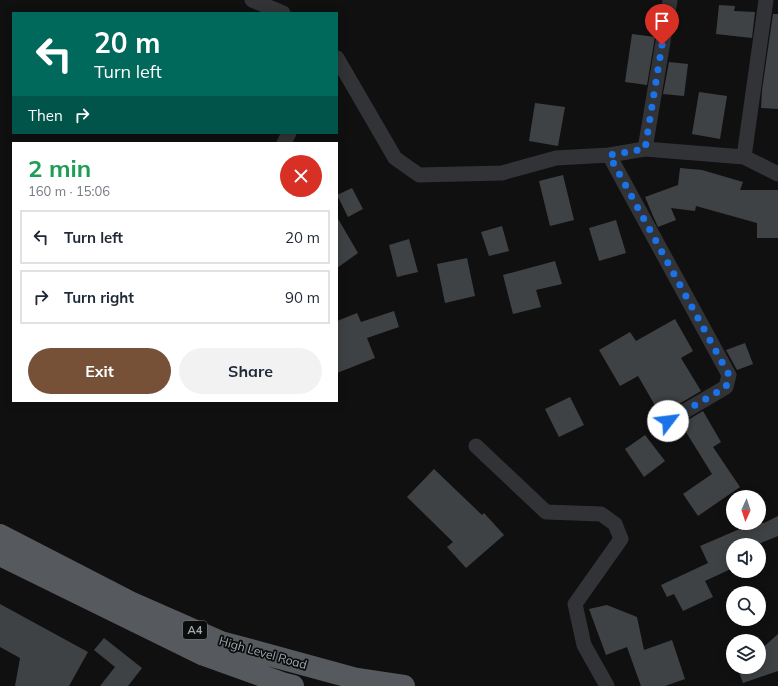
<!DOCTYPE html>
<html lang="en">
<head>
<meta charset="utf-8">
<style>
	body { margin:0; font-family:Mulish,sans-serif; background:#f2f2f3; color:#1f2937; height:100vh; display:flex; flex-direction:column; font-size:15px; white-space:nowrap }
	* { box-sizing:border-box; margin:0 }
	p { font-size:13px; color:#747a83 }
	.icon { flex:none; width:22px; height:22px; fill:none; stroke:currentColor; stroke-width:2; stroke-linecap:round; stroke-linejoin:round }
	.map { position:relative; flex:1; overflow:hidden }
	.sheet { position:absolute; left:12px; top:142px; width:326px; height:260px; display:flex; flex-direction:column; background:#fff; border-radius:0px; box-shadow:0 2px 10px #0003 }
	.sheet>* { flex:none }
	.hud { position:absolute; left:12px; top:12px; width:326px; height:122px; border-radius:0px; box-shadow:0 2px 10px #0003; background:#00695c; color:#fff; overflow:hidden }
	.needle { width:26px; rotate:183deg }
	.buttons { position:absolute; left:726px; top:490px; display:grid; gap:8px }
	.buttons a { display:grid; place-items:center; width:40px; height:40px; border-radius:50%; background:#fff; box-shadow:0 2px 10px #0003; font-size:20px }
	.pin { position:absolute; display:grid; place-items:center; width:34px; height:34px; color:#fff; margin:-41px -17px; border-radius:50% 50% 50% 0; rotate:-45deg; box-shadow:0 0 4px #0007 }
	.pin .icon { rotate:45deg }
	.me { position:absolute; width:44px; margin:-22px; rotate:60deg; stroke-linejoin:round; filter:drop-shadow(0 0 3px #0008) }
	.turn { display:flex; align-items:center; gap:14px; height:84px; padding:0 16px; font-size:18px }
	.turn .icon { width:52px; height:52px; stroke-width:2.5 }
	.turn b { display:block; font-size:28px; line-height:34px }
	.then { display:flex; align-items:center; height:38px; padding:0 16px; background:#0003; gap:8px; font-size:15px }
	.round { display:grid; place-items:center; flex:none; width:42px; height:42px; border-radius:21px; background:#f2f2f3 }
	.overview { display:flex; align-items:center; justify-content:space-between; height:68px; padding:0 16px }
	h1 { font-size:24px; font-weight:700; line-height:30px; color:#1e9e55 }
	.primary-button { display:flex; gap:8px; margin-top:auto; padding:8px 16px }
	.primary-button a { flex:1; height:46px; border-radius:24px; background:#765037; color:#fff; font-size:16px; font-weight:700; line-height:46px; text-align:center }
	.primary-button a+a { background:#f2f2f3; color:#1f2937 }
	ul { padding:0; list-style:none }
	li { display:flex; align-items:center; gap:12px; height:54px; margin:0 8px 6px; padding:0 8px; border:2px solid #e0e1e3; border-radius:0px }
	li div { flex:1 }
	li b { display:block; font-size:15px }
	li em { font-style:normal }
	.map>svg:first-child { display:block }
	.building { fill:#3f4244 }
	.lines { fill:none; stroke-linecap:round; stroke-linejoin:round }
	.minor { stroke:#323336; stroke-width:15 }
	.trunk { stroke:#565a5e; stroke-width:22 }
	.route { stroke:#1a73e8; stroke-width:7; stroke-dasharray:0 12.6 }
	.labels { text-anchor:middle; stroke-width:3.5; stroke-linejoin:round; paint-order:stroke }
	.shield { fill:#0b0c0c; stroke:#757b80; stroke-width:1 }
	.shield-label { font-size:11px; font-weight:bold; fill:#a3abb1 }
	.street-label { font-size:12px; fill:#a3abb1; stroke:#0b0c0c }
</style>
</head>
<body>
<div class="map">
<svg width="778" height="686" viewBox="0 0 778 686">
	<rect width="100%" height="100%" fill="#101011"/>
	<path class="building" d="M 719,5 L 735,6 L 734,11 L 755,12 L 752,38 L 716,34 Z
		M 773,14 L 778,14 L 778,109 L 761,108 L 762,90 Z
		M 632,34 L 655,37 L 647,85 L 625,82 Z
		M 669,62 L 688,64 L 684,96 L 663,94 Z
		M 699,92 L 727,96 L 720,139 L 692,134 Z
		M 535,103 L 565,107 L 558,146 L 529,141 Z
		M 680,168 L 702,170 L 743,182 L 740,190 L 778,190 L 778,238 L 757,238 L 757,223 L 696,206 L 695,211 L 671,208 L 676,220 L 658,227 L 653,216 L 645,197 L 678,185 Z
		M 563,175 L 574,220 L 550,226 L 539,181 Z
		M 352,188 L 363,209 L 348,217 L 337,195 Z
		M 337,217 L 358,253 L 337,268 Z
		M 616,220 L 626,253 L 599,261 L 589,228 Z
		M 502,226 L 509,251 L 489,256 L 481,232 Z
		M 409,239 L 418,272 L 397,277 L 389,245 Z
		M 467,258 L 475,296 L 445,303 L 437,264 Z
		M 555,261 L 562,284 L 536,290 L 541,307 L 513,314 L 503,275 Z
		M 394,311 L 399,327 L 367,338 L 375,358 L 337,373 L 337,321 L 357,313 L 361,322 Z
		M 675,319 L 693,351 L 681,358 L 701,391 L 672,408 L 672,407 L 660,414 L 638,376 L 620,386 L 599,350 L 630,332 L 636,341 Z
		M 745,343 L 753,364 L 737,370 L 726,350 Z
		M 570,397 L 584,425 L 559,437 L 545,409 Z
		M 703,411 L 721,442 L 713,447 L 740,487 L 698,516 L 683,494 L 712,474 L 681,424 Z
		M 645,435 L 665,461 L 644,477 L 625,449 Z
		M 434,469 L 482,515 L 484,513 L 504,535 L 466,568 L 447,547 L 453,542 L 407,497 Z
		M 778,516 L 778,536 L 756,545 L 733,545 L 733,568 L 705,581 L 713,597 L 683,611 L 674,594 L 667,597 L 661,585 L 708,563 L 700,546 L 742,528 L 740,523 L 764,523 Z
		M 0,604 L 88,652 L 69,686 L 15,686 L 20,658 L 0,647 Z
		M 607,605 L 637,617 L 644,650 L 672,640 L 685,679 L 665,686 L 641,686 L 627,647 L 606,655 L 589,609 Z
		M 778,634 L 778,671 L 743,683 L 737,667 L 759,667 L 759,651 Z
		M 104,638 L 142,668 L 128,686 L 100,686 L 115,667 L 94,650 Z"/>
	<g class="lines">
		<path class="minor" d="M 252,0 L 283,13
			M 337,58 L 395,158 L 419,175 L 502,173 L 556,158 L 609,155 L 645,149 L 744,157 L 778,174
			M 284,143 L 289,133
			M 645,149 L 670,0
			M 609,155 L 729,375 L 726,387 L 668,421
			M 744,157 L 766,0
			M 476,446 L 546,512 L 601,514 L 615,524 L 621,539 L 575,604 L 584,645 L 607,686"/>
		<path class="trunk" d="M 0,535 L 130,602 L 221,642 L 357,679 L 404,686
			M 0,555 L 204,655 L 285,684 L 293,686"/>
	</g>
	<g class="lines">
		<path class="route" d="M 662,45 L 645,149 L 609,155 L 729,375 L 726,387 L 668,421"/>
	</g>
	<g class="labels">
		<rect class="shield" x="183" y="621" width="24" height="18" rx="3"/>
		<g class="shield-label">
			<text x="195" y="634">A4</text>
		</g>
		<g class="street-label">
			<text transform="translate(263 653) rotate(16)" y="4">High Level Road</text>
		</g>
	</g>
</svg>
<div class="buttons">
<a><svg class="needle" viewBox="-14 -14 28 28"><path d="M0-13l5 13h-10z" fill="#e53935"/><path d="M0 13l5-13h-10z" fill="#747a83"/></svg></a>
<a><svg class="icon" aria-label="sound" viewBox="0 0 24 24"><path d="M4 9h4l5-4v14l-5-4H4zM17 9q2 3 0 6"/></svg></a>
<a><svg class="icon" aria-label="search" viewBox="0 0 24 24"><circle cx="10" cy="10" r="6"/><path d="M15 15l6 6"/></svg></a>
<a><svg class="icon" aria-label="layers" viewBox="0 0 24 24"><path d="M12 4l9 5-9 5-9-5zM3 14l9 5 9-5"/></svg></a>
</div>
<div class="pin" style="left:662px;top:45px;background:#d93025"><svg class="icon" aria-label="arrive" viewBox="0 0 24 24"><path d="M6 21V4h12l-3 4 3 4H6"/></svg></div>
<svg class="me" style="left:668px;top:421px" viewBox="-20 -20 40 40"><circle r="19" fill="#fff"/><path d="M0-13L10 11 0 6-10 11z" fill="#1a73e8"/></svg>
<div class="hud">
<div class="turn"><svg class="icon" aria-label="left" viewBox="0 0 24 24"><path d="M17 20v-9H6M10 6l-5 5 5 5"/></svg><div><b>20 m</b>Turn left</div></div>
<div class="then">Then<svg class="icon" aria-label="right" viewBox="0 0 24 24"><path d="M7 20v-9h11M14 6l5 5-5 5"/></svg></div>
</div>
<section class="sheet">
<div class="overview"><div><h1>2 min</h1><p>160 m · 15:06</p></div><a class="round" style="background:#d93025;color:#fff"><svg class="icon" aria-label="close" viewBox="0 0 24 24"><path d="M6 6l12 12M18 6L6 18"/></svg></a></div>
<ul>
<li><svg class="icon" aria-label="left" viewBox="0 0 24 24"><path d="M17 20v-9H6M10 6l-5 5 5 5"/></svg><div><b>Turn left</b></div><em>20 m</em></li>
<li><svg class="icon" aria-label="right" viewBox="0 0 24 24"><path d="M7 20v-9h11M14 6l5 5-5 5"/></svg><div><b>Turn right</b></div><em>90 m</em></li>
</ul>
<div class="primary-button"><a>Exit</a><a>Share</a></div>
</section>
</div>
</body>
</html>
